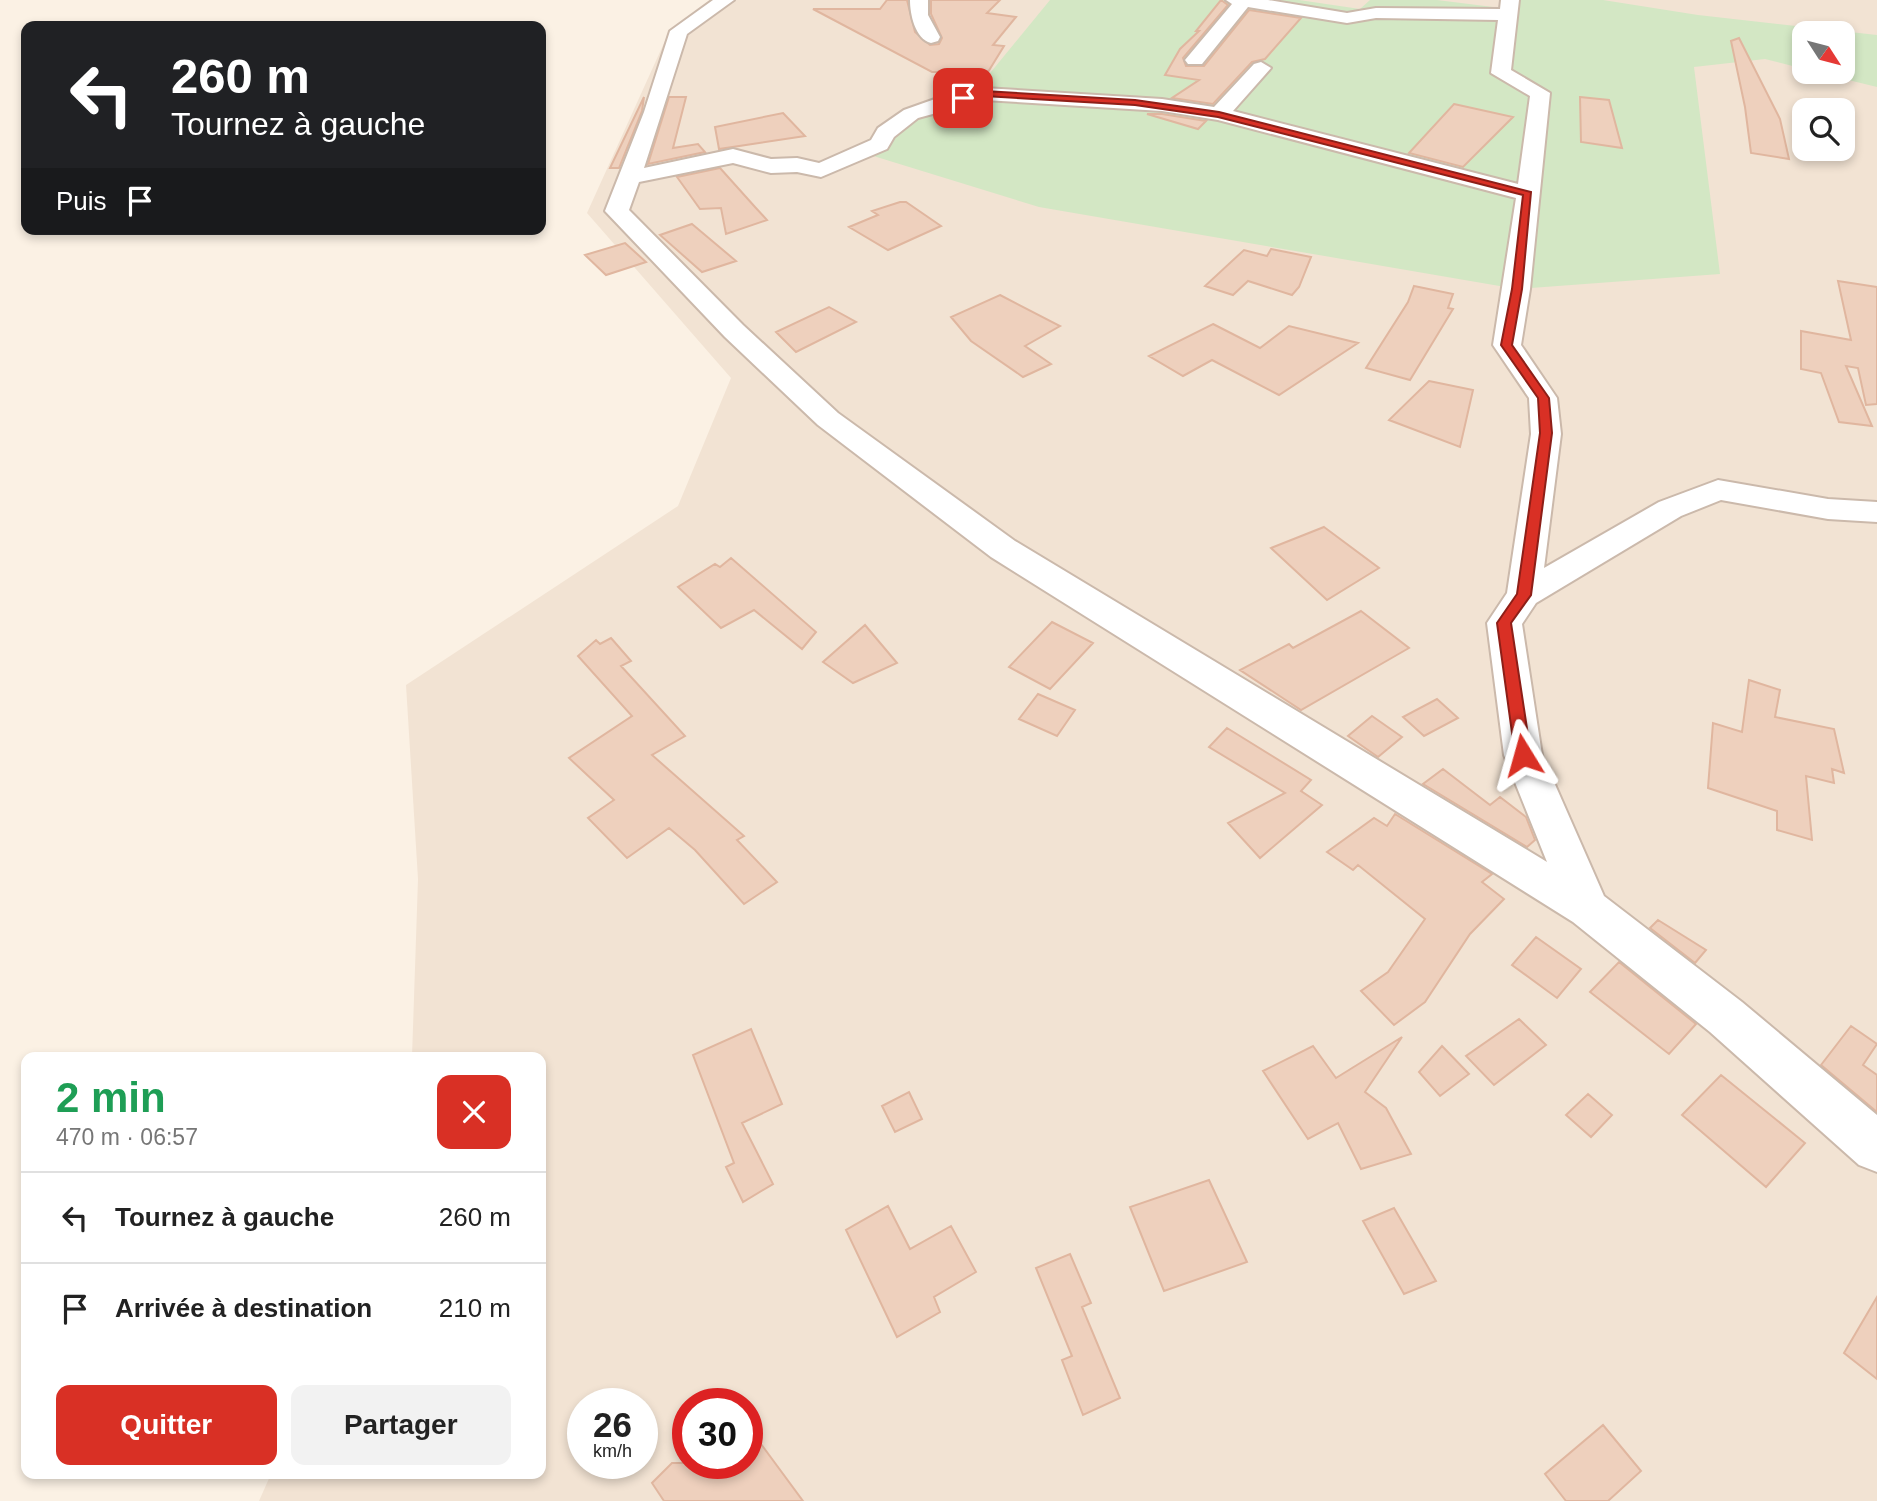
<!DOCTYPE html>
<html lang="fr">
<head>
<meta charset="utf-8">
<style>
	body { margin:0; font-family:Arial,sans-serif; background:#f2f2f2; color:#222; height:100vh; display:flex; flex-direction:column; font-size:26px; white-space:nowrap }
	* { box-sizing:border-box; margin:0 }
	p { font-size:23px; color:#767676 }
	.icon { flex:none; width:38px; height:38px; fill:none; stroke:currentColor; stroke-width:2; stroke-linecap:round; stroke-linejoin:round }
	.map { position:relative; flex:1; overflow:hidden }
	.details { position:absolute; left:21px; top:1052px; width:525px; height:427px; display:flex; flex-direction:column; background:#fff; border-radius:14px; box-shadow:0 4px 10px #0003 }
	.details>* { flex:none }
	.banner { position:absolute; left:21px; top:21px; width:525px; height:214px; border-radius:14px; box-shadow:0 4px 10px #0003; background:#202124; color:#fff; overflow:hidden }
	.needle { width:46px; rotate:126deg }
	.controls { position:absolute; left:1792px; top:21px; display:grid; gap:14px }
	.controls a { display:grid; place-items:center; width:63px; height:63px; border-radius:14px; background:#fff; box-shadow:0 4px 10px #0003; font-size:35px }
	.speed { position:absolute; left:567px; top:1388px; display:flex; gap:14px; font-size:35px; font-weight:700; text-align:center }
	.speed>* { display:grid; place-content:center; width:91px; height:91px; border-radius:50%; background:#fff; box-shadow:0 4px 10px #0003; line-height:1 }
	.speed small { font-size:18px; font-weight:400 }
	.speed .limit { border:10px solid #d22; background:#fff; color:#111 }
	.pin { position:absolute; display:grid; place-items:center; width:60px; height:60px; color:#fff; margin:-30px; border-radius:14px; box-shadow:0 4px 10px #0006 }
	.me { position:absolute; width:77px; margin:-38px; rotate:352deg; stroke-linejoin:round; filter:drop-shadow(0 0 5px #0008) }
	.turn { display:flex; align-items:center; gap:24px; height:147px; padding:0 35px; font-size:32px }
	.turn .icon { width:91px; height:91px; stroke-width:2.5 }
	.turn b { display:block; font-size:49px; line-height:60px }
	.then { display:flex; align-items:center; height:66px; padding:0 35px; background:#0003; gap:14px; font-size:26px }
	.round { display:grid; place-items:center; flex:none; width:74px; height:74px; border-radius:14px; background:#f2f2f2 }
	.summary { display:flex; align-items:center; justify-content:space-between; height:119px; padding:0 35px }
	h1 { font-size:42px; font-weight:800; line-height:52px; color:#1e9e55 }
	.button { display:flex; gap:14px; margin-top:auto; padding:14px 35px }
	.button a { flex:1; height:80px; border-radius:14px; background:#d93025; color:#fff; font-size:28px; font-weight:800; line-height:80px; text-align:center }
	.button a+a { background:#f2f2f2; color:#222 }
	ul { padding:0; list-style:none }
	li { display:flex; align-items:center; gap:21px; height:91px; padding:0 35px; border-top:2px solid #e0e0e0 }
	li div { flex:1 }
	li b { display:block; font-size:26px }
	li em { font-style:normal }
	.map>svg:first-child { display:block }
	.residential { fill:#f2e3d3; fill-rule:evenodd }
	.green { fill:#d3e7c4 }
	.building { fill:#eed0bd; stroke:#e0b69f; stroke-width:2 }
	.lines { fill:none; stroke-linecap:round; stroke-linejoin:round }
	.minor-casing { stroke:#cbb9ab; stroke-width:4 }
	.minor { fill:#fff; fill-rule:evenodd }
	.route { fill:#d93025; stroke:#8d1f18; stroke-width:2 }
</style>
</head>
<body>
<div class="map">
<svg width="1877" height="1501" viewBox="0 0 1877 1501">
	<rect width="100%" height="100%" fill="#fbf1e4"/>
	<path class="residential" d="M 711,0 L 1877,0 L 1877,1501 L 259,1501 L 271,1474 L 541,1474 L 541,1057 L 412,1057 L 418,879 L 406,685 L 678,506 L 731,378 L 587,213 L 669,32 ZM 1804,33 L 1843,33 L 1843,72 L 1804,72 ZM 1804,110 L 1843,110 L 1843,149 L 1804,149 ZM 583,1404 L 642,1404 L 642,1463 L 583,1463 ZM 688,1404 L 747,1404 L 747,1463 L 688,1463 Z"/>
	<path class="green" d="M 1050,0 L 1299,0 L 1360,9 L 1370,0 L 1437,0 L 1509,9 L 1510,0 L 1603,0 L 1698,15 L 1877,35 L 1877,87 L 1816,72 L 1843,72 L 1843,33 L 1804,33 L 1804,69 L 1765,59 L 1694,67 L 1720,274 L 1517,289 L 1039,207 L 854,150 L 904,113 L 986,78 Z"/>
	<path class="building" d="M 887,0 L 907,0 L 915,32 L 930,45 L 939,44 L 942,38 L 931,14 L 931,0 L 1000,0 L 987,13 L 1016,17 L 993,45 L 1004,46 L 988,72 L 932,72 L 813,9 L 880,9 Z
		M 1221,0 L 1228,5 L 1183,58 L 1186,66 L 1204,66 L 1249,10 L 1301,18 L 1265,59 L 1252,62 L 1213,104 L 1172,98 L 1199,80 L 1165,75 L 1180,49 L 1199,31 L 1196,31 Z
		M 1739,38 L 1780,119 L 1789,159 L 1751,153 L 1745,107 L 1731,41 Z
		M 644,97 L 642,111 L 619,168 L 610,168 Z
		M 669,97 L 686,97 L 673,148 L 698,144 L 705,152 L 648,164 Z
		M 1580,97 L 1609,100 L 1622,148 L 1581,142 Z
		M 1454,104 L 1513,117 L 1463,167 L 1409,153 Z
		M 783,113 L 805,136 L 719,149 L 715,127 Z
		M 1147,114 L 1162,114 L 1206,121 L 1198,129 Z
		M 720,168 L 755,207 L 767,220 L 726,234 L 721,208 L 700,209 L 677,177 Z
		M 900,202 L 906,202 L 941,226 L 888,250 L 849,227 L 878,215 L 872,211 Z
		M 692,224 L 736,261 L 702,272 L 660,235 Z
		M 625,243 L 646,262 L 606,275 L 585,255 Z
		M 1271,249 L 1311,257 L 1299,287 L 1292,295 L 1248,281 L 1233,295 L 1205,286 L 1244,250 L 1267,256 Z
		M 1838,281 L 1877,287 L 1877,404 L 1866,405 L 1858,368 L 1846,366 L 1872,426 L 1839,422 L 1821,373 L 1801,369 L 1801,331 L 1851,340 Z
		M 1414,286 L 1453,294 L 1448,308 L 1453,309 L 1410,380 L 1366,368 L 1408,302 Z
		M 1000,295 L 1060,326 L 1025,346 L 1051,364 L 1023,377 L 971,341 L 951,317 Z
		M 829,307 L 856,322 L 796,352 L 776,332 Z
		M 1213,324 L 1260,348 L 1289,326 L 1358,343 L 1279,395 L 1212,360 L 1183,376 L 1149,356 Z
		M 1429,381 L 1473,390 L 1460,447 L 1389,420 Z
		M 1324,527 L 1379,568 L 1327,600 L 1271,548 Z
		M 731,558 L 816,632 L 802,649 L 754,610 L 721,628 L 678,587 L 715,564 L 720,567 Z
		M 1361,611 L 1409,648 L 1301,710 L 1240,670 L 1289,644 L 1293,648 Z
		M 1052,622 L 1093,643 L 1050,689 L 1009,667 Z
		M 865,625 L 897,663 L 853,683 L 823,662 Z
		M 611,638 L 631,661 L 621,666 L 685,736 L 652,755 L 744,836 L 737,840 L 777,882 L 744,904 L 695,850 L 669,828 L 627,858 L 588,818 L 614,800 L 569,758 L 632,716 L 578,656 L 596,640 L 600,644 Z
		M 1749,680 L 1780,690 L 1775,717 L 1834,729 L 1844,773 L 1832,769 L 1834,783 L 1806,776 L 1812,840 L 1777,830 L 1777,811 L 1708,788 L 1713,723 L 1742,732 Z
		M 1038,694 L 1075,710 L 1057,736 L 1019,719 Z
		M 1437,699 L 1458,718 L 1424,736 L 1403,717 Z
		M 1372,716 L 1402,737 L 1378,757 L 1348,736 Z
		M 1227,728 L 1311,780 L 1301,791 L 1322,805 L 1260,858 L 1228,823 L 1285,793 L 1209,747 Z
		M 1443,769 L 1490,805 L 1500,797 L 1526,817 L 1535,840 L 1527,847 L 1423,784 Z
		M 1395,814 L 1492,874 L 1482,882 L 1504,899 L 1470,934 L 1425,1002 L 1394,1025 L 1361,991 L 1388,972 L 1425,919 L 1358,865 L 1353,870 L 1327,852 L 1374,818 L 1387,826 Z
		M 1658,920 L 1706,950 L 1695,963 L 1650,928 Z
		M 1536,937 L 1581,969 L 1557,998 L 1512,965 Z
		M 1619,962 L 1696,1024 L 1669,1054 L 1590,992 Z
		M 1519,1019 L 1546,1045 L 1494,1085 L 1466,1056 Z
		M 1851,1026 L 1877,1044 L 1863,1065 L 1877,1075 L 1877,1112 L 1821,1065 Z
		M 751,1029 L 782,1104 L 742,1123 L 773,1184 L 743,1202 L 726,1167 L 734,1163 L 693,1055 Z
		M 1402,1037 L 1365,1092 L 1386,1108 L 1411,1154 L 1361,1169 L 1338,1123 L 1308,1139 L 1263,1071 L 1313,1046 L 1336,1078 Z
		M 1442,1046 L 1469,1074 L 1440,1096 L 1419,1072 Z
		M 1721,1075 L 1805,1143 L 1766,1187 L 1682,1115 Z
		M 909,1092 L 922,1119 L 895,1132 L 882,1106 Z
		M 1588,1094 L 1612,1115 L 1591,1137 L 1566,1115 Z
		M 1209,1180 L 1247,1262 L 1164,1291 L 1130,1207 Z
		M 888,1206 L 910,1249 L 951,1226 L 976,1272 L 934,1297 L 940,1312 L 897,1337 L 846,1230 Z
		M 1394,1208 L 1436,1281 L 1404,1294 L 1363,1221 Z
		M 1070,1254 L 1091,1303 L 1082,1307 L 1120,1398 L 1083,1415 L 1062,1360 L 1072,1356 L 1036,1268 Z
		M 1877,1297 L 1877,1379 L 1844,1353 Z
		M 747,1425 L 803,1501 L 664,1501 L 652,1483 L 672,1463 L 747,1463 Z
		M 1603,1425 L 1641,1471 L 1608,1501 L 1566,1501 L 1545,1474 Z"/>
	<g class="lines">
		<defs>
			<path id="minor" d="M 713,0 L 734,0 L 687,34 L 644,168 L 733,149 L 771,159 L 797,158 L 819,163 L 871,140 L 878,128 L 904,110 L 935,99 L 984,88 L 1162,99 L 1214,107 L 1254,64 L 1261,62 L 1271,68 L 1233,111 L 1518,184 L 1530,96 L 1491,73 L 1498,20 L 1376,18 L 1347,23 L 1248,7 L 1202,64 L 1188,64 L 1185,60 L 1232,4 L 1226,0 L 1268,0 L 1347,13 L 1376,8 L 1500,9 L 1501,0 L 1519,0 L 1511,70 L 1550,93 L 1530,289 L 1521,345 L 1557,398 L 1561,434 L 1544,568 L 1659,502 L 1718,480 L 1828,499 L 1877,502 L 1877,522 L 1828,519 L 1721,500 L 1681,516 L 1536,603 L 1522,624 L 1542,755 L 1604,896 L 1742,1002 L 1877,1115 L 1877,1172 L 1859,1165 L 1710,1032 L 1573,922 L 991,557 L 818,425 L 725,337 L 605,211 L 644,112 L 670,31 ZM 984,100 L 1162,111 L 1218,120 L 1516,198 L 1493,345 L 1529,398 L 1531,434 L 1507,593 L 1487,623 L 1504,755 L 1547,862 L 1015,541 L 838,413 L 743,325 L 629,210 L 639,182 L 733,163 L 771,173 L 797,172 L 821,177 L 887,149 L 894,137 L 918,118 Z
				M 910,0 L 928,0 L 928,15 L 940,37 L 938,41 L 931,43 C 915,39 910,14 910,0 Z"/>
		</defs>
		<use href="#minor" class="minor-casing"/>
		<use href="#minor" class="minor"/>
	</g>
	<path class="route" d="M 984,91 L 1135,100 L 1219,112 L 1531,192 L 1522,289 L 1512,345 L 1549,398 L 1552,433 L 1531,595 L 1511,623 L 1531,755 L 1528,759 L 1517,759 L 1515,755 L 1497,623 L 1517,594 L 1540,433 L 1538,398 L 1501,345 L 1512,289 L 1523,195 L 1218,117 L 1135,105 L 984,96 L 963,101 L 959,98 Z"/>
</svg>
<div class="controls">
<a><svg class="needle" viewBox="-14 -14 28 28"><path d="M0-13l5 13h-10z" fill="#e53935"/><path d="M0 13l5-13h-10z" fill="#767676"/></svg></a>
<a><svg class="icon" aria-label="search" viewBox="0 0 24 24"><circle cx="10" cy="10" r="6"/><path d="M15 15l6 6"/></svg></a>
</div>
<div class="speed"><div>26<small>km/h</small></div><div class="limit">30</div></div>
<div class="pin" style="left:963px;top:98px;background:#d93025"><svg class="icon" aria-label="arrive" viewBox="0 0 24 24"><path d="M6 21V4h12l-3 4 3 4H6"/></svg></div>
<svg class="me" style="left:1523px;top:755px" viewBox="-20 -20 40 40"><path d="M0-17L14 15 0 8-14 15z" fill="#d93025" stroke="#fff" stroke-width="4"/></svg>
<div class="banner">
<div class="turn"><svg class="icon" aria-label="left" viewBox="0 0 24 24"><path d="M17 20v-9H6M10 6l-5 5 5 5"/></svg><div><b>260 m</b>Tournez à gauche</div></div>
<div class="then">Puis<svg class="icon" aria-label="arrive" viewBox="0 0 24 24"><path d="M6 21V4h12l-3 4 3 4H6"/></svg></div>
</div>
<section class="details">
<div class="summary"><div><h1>2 min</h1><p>470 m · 06:57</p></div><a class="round" style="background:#d93025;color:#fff"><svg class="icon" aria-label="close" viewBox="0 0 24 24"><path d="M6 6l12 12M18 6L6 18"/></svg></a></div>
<ul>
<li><svg class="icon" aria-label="left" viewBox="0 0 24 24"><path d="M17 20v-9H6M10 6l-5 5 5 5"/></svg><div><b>Tournez à gauche</b></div><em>260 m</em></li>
<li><svg class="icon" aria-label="arrive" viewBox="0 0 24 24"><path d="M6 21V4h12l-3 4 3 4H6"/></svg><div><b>Arrivée à destination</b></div><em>210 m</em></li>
</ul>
<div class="button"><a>Quitter</a><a>Partager</a></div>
</section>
</div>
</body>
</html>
